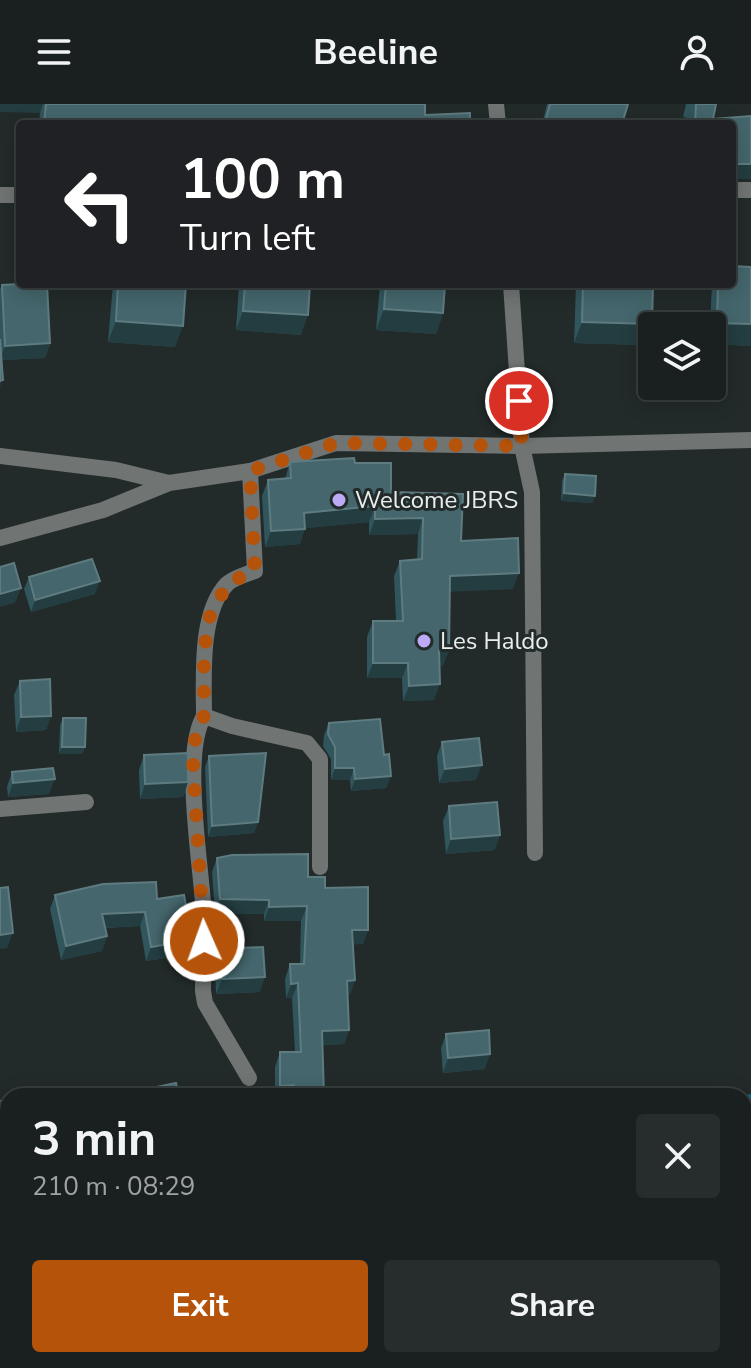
<!DOCTYPE html>
<html lang="en">
<head>
<meta charset="utf-8">
<style>
	body { margin:0; font-family:"Nunito Sans",sans-serif; background:#272d2d; color:#f1f3f6; height:100vh; display:flex; flex-direction:column; font-size:30px; white-space:nowrap }
	* { box-sizing:border-box; margin:0 }
	p { font-size:26px; color:#9fa3a5 }
	.icon { flex:none; width:44px; height:44px; fill:none; stroke:currentColor; stroke-width:2; stroke-linecap:round; stroke-linejoin:round }
	.map { position:relative; flex:1; overflow:hidden }
	.drawer { position:absolute; left:0px; top:984px; width:752px; height:280px; display:flex; flex-direction:column; background:#1a2020; border-radius:24px 24px 0 0; box-shadow:0 4px 20px #0003,0 0 0 2px #383e3e }
	.drawer>* { flex:none }
	.top-card { position:absolute; left:16px; top:16px; width:720px; height:168px; border-radius:8px; box-shadow:0 4px 20px #0003,0 0 0 2px #383e3e; background:#202124; color:#fff; overflow:hidden }
	.tools { position:absolute; left:638px; top:208px; display:grid; gap:16px }
	.tools a { display:grid; place-items:center; width:88px; height:88px; border-radius:8px; background:#1a2020; box-shadow:0 4px 20px #0003,0 0 0 2px #383e3e; font-size:40px }
	.pin { position:absolute; display:grid; place-items:center; width:68px; height:68px; color:#fff; margin:-34px; border:4px solid #fff; border-radius:50%; box-shadow:0 2px 8px #0007 }
	.me { position:absolute; width:88px; margin:-44px; rotate:358deg; stroke-linejoin:round; filter:drop-shadow(0 0 6px #0008) }
	.turn { display:flex; align-items:center; gap:28px; height:168px; padding:0 32px; font-size:36px }
	.turn .icon { width:104px; height:104px; stroke-width:2.5 }
	.turn b { display:block; font-size:56px; line-height:68px }
	.round { display:grid; place-items:center; flex:none; width:84px; height:84px; border-radius:8px; background:#272d2d }
	.head { display:flex; align-items:center; justify-content:space-between; height:136px; padding:0 32px }
	h1 { font-size:48px; font-weight:700; line-height:60px }
	.button { display:flex; gap:16px; margin-top:auto; padding:16px 32px }
	.button a { flex:1; height:92px; border-radius:8px; background:#b45309; color:#fff; font-size:32px; font-weight:700; line-height:92px; text-align:center }
	.button a+a { background:#272d2d; color:#f1f3f6 }
	header { display:flex; justify-content:space-between; align-items:center; height:104px; padding:0 32px; background:#1a2020; font-size:36px; font-weight:700 }
	.map>svg:first-child { display:block }
	.water { fill:#136588 }
	.lines { fill:none; stroke-linecap:round; stroke-linejoin:round }
	.minor { stroke:#707472; stroke-width:16 }
	.tertiary { stroke:#707472; stroke-width:16 }
	.wall { fill:#31555c }
	.shaded-wall { fill:#233d41 }
	.building { fill:#44666c; stroke:#5e7b80; stroke-width:2 }
	.route { stroke:#b45309; stroke-width:14; stroke-dasharray:0 25.2 }
	.poi-dot { fill:#bcaaf5; stroke:#222a2a; stroke-width:3 }
	.labels { text-anchor:middle; stroke-width:6; stroke-linejoin:round; paint-order:stroke }
	.poi-label { font-size:24px; fill:#e8eded; stroke:#222a2a; text-anchor:start }
</style>
</head>
<body>
<header><svg class="icon" aria-label="menu" viewBox="0 0 24 24"><path d="M4 6h16M4 12h16M4 18h16"/></svg>Beeline<svg class="icon" aria-label="person" viewBox="0 0 24 24"><circle cx="12" cy="8" r="4"/><path d="M4 21q1-7 8-7t8 7"/></svg></header>
<div class="map">
<svg width="751" height="1264" viewBox="0 0 751 1264">
	<rect width="100%" height="100%" fill="#222a2a"/>
	<path class="water" d="M 751,990 L 751,1264 L 385,1264 L 387,1256 L 744,1256 L 742,992 Z"/>
	<g class="lines">
		<path class="minor" d="M 496,0 L 498,20
			M 732,86 L 751,86
			M 0,91 L 20,91
			M 511,180 L 522,342 L 532,388 L 535,749
			M 250,367 L 255,467 C 247,470 233,474 227,480 C 199,509 204,574 204,612 L 232,622 L 307,639 L 320,655 L 320,763
			M 204,612 C 181,651 202,764 204,813 C 205,837 203,862 203,887 L 205,899 L 249,974
			M 0,705 L 86,698"/>
		<path class="tertiary" d="M 0,352 L 116,366 L 169,379
			M 0,434 L 103,406 L 169,379 L 250,367 L 336,339 L 522,342 L 751,336"/>
	</g>
	<path class="wall" d="M 0,0 L 425,0 L 425,11 L 470,20 L 39,20 L 40,9 Z
		M 547,0 L 628,0 L 622,20 L 542,20 Z
		M 686,0 L 716,0 L 713,15 L 751,12 L 751,75 L 732,75 L 732,20 L 691,20 L 691,15 L 683,13 Z
		M 751,163 L 751,242 L 712,240 L 712,222 L 710,222 L 712,180 L 732,180 Z
		M 113,180 L 186,180 L 175,243 L 108,238 Z
		M 239,180 L 310,180 L 301,231 L 236,226 Z
		M 380,180 L 445,180 L 443,209 L 436,230 L 376,226 Z
		M 576,180 L 653,180 L 652,220 L 644,241 L 574,239 Z
		M 2,181 L 50,239 L 45,254 L 2,256 L 0,285 L 0,185 Z
		M 290,358 L 355,359 L 391,388 L 461,437 L 513,485 L 449,487 L 443,562 L 439,562 L 434,596 L 403,597 L 402,574 L 367,574 L 367,533 L 373,517 L 396,517 L 394,472 L 400,457 L 417,456 L 418,430 L 369,431 L 369,418 L 305,424 L 300,440 L 265,443 L 262,392 L 268,376 L 285,375 Z
		M 565,370 L 595,392 L 592,399 L 561,397 L 562,377 Z
		M 29,473 L 95,490 L 31,508 L 24,485 Z
		M 20,577 L 51,612 L 46,626 L 16,628 L 14,591 Z
		M 63,614 L 85,643 L 82,650 L 59,650 L 60,621 Z
		M 329,619 L 384,651 L 391,672 L 386,684 L 351,687 L 350,676 L 331,676 L 331,655 L 323,642 L 324,631 Z
		M 442,638 L 476,676 L 439,679 L 437,652 Z
		M 144,651 L 188,678 L 183,693 L 140,695 L 139,666 Z
		M 209,652 L 258,718 L 254,729 L 208,733 L 205,663 Z
		M 12,668 L 49,690 L 8,693 L 7,683 Z
		M 449,702 L 495,746 L 446,750 L 443,717 Z
		M 217,754 L 308,773 L 325,784 L 368,826 L 363,840 L 353,840 L 355,876 L 350,890 L 347,891 L 349,926 L 344,940 L 322,941 L 324,992 L 275,992 L 275,963 L 280,948 L 295,948 L 292,894 L 286,894 L 285,875 L 290,860 L 300,860 L 301,817 L 264,817 L 264,810 L 215,809 L 212,768 Z
		M 55,791 L 157,795 L 186,851 L 146,857 L 140,822 L 105,824 L 107,832 L 102,847 L 61,856 L 50,805 Z
		M 220,845 L 260,888 L 216,890 L 215,860 Z
		M 446,930 L 485,965 L 443,969 L 441,944 Z"/>
	<path class="shaded-wall" d="M 0,0 L 43,0 L 40,9 L 0,8 Z
		M 737,60 L 751,60 L 751,75 L 732,75 L 732,64 Z
		M 384,205 L 443,209 L 436,230 L 376,226 Z
		M 243,207 L 308,211 L 301,231 L 236,226 Z
		M 116,217 L 183,222 L 175,243 L 108,238 Z
		M 582,218 L 652,220 L 644,241 L 574,239 Z
		M 717,219 L 751,220 L 751,242 L 712,240 L 712,233 Z
		M 50,239 L 45,254 L 0,256 L 5,242 Z
		M 564,389 L 595,392 L 592,399 L 561,397 Z
		M 375,402 L 369,418 L 299,425 L 304,409 Z
		M 423,414 L 418,430 L 369,431 L 375,415 Z
		M 305,425 L 300,440 L 265,443 L 271,427 Z
		M 519,469 L 513,485 L 444,488 L 450,472 Z
		M 100,477 L 95,490 L 31,508 L 35,496 Z
		M 21,484 L 15,499 L 0,503 L 0,490 Z
		M 439,546 L 449,547 L 443,562 L 433,562 Z
		M 373,559 L 408,559 L 402,574 L 367,574 Z
		M 440,580 L 434,596 L 403,597 L 409,582 Z
		M 51,612 L 46,626 L 16,628 L 21,613 Z
		M 62,643 L 85,643 L 82,650 L 59,650 Z
		M 482,661 L 476,676 L 439,679 L 445,665 Z
		M 335,664 L 354,664 L 350,676 L 331,676 Z
		M 391,672 L 386,684 L 351,687 L 355,675 Z
		M 55,675 L 49,690 L 8,693 L 13,679 Z
		M 188,678 L 183,693 L 140,695 L 145,680 Z
		M 258,718 L 254,729 L 208,733 L 212,722 Z
		M 500,731 L 495,746 L 446,750 L 451,735 Z
		M 220,795 L 269,796 L 264,810 L 215,809 Z
		M 307,802 L 301,817 L 264,817 L 269,803 Z
		M 145,808 L 140,822 L 97,824 L 102,810 Z
		M 352,826 L 368,826 L 363,840 L 347,841 Z
		M 13,829 L 7,844 L 0,845 L 0,831 Z
		M 107,832 L 102,847 L 61,856 L 66,842 Z
		M 192,836 L 186,851 L 146,857 L 151,843 Z
		M 265,873 L 260,888 L 216,890 L 222,875 Z
		M 355,876 L 350,890 L 341,891 L 347,877 Z
		M 298,879 L 292,894 L 286,894 L 291,880 Z
		M 349,926 L 344,940 L 316,941 L 322,927 Z
		M 490,950 L 485,965 L 443,969 L 448,954 Z
		M 294,981 L 291,992 L 276,992 L 280,982 Z
		M 8,1131 L 8,1146 L 0,1148 L 0,1132 Z
		M 276,1256 L 308,1256 L 276,1258 Z"/>
	<path class="building" d="M 46,0 L 425,0 L 425,11 L 470,9 L 470,20 L 44,20 Z
		M 550,0 L 628,0 L 622,20 L 565,20 L 546,15 Z
		M 696,0 L 716,0 L 713,15 L 751,12 L 751,60 L 737,60 L 732,64 L 732,20 L 695,20 Z
		M 732,162 L 751,163 L 751,220 L 717,219 L 718,180 L 732,180 Z
		M 20,180 L 47,180 L 50,239 L 5,242 L 2,181 Z
		M 118,180 L 186,180 L 183,222 L 116,217 Z
		M 245,180 L 310,180 L 308,211 L 243,207 Z
		M 386,180 L 445,180 L 443,209 L 384,205 Z
		M 583,180 L 653,180 L 652,220 L 582,218 Z
		M 0,235 L 3,276 L 0,277 Z
		M 354,354 L 355,359 L 391,359 L 391,388 L 463,390 L 461,437 L 518,434 L 519,469 L 450,472 L 449,547 L 439,546 L 440,580 L 409,582 L 408,559 L 373,559 L 373,517 L 403,517 L 400,457 L 422,455 L 423,414 L 375,415 L 375,402 L 304,409 L 305,425 L 271,427 L 268,376 L 291,374 L 290,358 Z
		M 565,370 L 596,372 L 595,392 L 564,389 Z
		M 92,455 L 100,477 L 35,496 L 29,473 Z
		M 14,459 L 21,484 L 0,490 L 0,463 Z
		M 50,575 L 51,612 L 21,613 L 20,577 Z
		M 63,614 L 86,614 L 85,643 L 62,643 Z
		M 380,615 L 384,651 L 389,650 L 391,672 L 355,675 L 354,664 L 335,664 L 335,643 L 328,630 L 329,619 Z
		M 479,634 L 482,661 L 445,665 L 442,638 Z
		M 188,649 L 188,678 L 145,680 L 144,651 Z
		M 266,649 L 258,718 L 212,722 L 209,652 Z
		M 53,664 L 55,675 L 13,679 L 12,668 Z
		M 497,698 L 500,731 L 451,735 L 449,702 Z
		M 308,750 L 308,773 L 325,773 L 325,784 L 368,783 L 368,826 L 352,826 L 355,876 L 347,877 L 349,926 L 322,927 L 324,992 L 295,992 L 294,981 L 280,982 L 280,948 L 301,948 L 298,879 L 291,880 L 290,860 L 304,860 L 307,802 L 269,803 L 269,796 L 220,795 L 217,754 L 232,751 Z
		M 156,778 L 157,795 L 184,791 L 192,836 L 151,843 L 145,808 L 102,810 L 107,832 L 66,842 L 55,791 L 103,780 Z
		M 8,783 L 13,829 L 0,831 L 0,784 Z
		M 263,843 L 265,873 L 222,875 L 220,845 Z
		M 489,926 L 490,950 L 448,954 L 446,930 Z
		M 176,979 L 179,992 L 148,992 L 147,985 Z
		M 8,996 L 8,1131 L 0,1132 L 0,997 Z"/>
	<g class="lines">
		<path class="route" d="M 204,837 L 193,660 L 196,625 L 204,612 L 204,547 L 210,512 L 228,479 L 255,467 L 250,367 L 336,339 L 522,342 L 519,297"/>
	</g>
	<g class="poi-dot">
		<circle cx="339" cy="396" r="8"/>
		<circle cx="424" cy="537" r="8"/>
	</g>
	<g class="labels">
		<g class="poi-label">
			<text x="355" y="404">Welcome JBRS</text>
			<text x="440" y="545">Les Haldo</text>
		</g>
	</g>
</svg>
<div class="tools">
<a><svg class="icon" aria-label="layers" viewBox="0 0 24 24"><path d="M12 4l9 5-9 5-9-5zM3 14l9 5 9-5"/></svg></a>
</div>
<div class="pin" style="left:519px;top:297px;background:#d93025"><svg class="icon" aria-label="arrive" viewBox="0 0 24 24"><path d="M6 21V4h12l-3 4 3 4H6"/></svg></div>
<svg class="me" style="left:204px;top:837px" viewBox="-20 -20 40 40"><circle r="17" fill="#b45309" stroke="#fff" stroke-width="3"/><path d="M0-11L8 9 0 5-8 9z" fill="#fff"/></svg>
<div class="top-card">
<div class="turn"><svg class="icon" aria-label="left" viewBox="0 0 24 24"><path d="M17 20v-9H6M10 6l-5 5 5 5"/></svg><div><b>100 m</b>Turn left</div></div>
</div>
<section class="drawer">
<div class="head"><div><h1>3 min</h1><p>210 m · 08:29</p></div><a class="round"><svg class="icon" aria-label="close" viewBox="0 0 24 24"><path d="M6 6l12 12M18 6L6 18"/></svg></a></div>
<div class="button"><a>Exit</a><a>Share</a></div>
</section>
</div>
</body>
</html>
